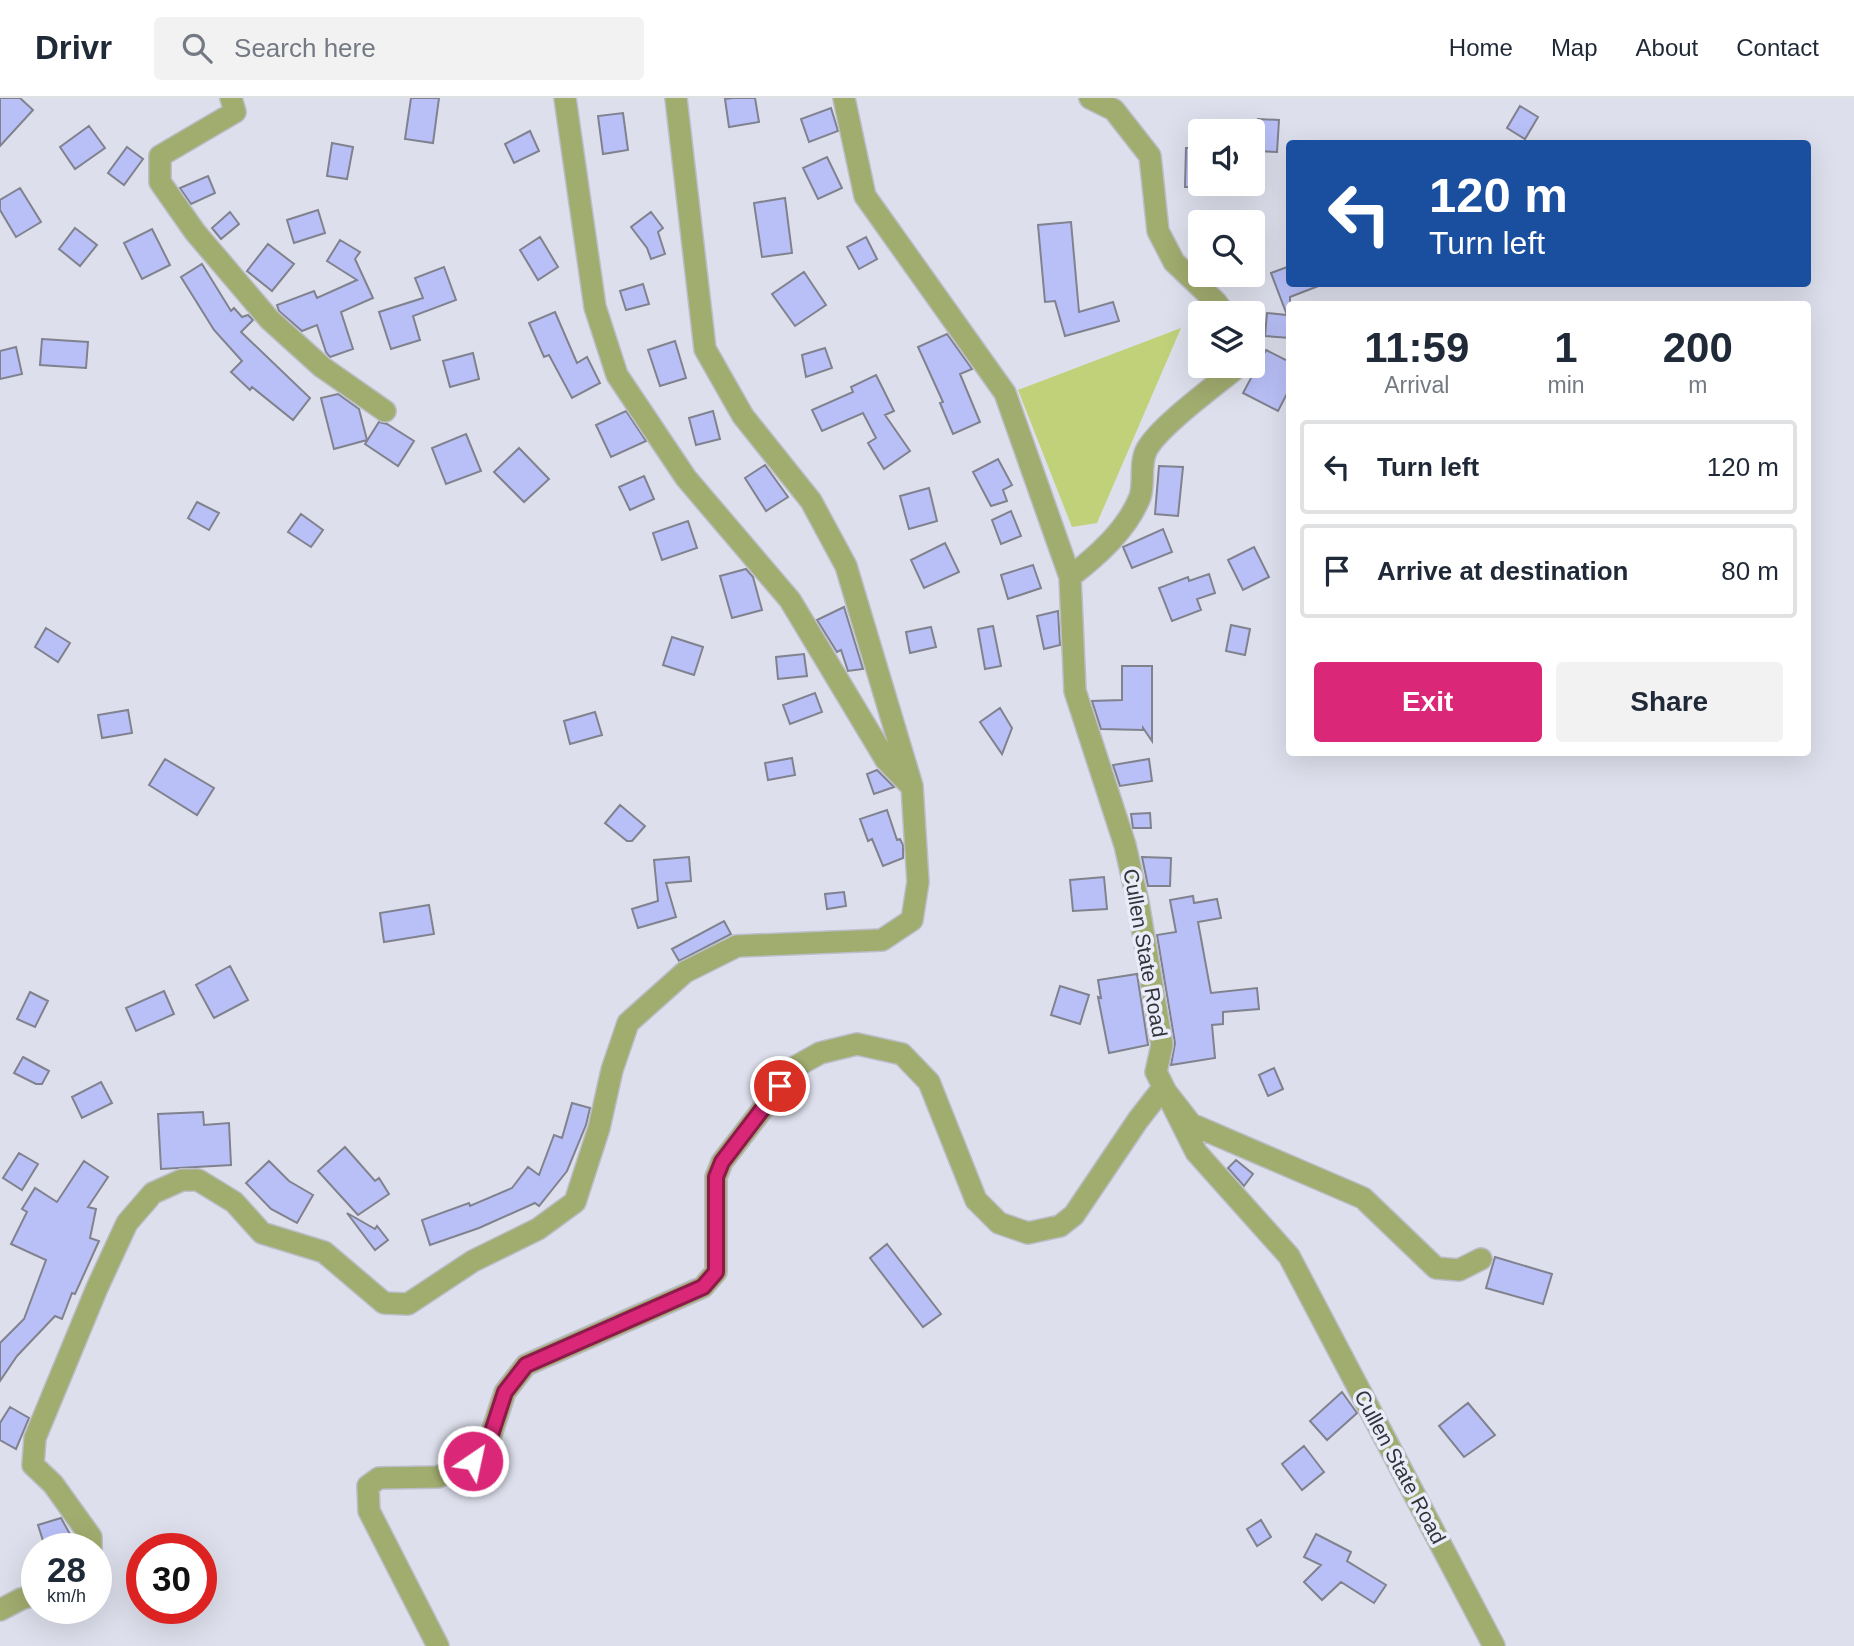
<!DOCTYPE html>
<html lang="en">
<head>
<meta charset="utf-8">
<style>
	body { margin:0; font-family:Helvetica,sans-serif; background:#f2f2f3; color:#1f2937; height:100vh; display:flex; flex-direction:column; font-size:26px; white-space:nowrap }
	* { box-sizing:border-box; margin:0 }
	p { font-size:23px; color:#747a83 }
	.icon { flex:none; width:38px; height:38px; fill:none; stroke:currentColor; stroke-width:2; stroke-linecap:round; stroke-linejoin:round }
	.map { position:relative; flex:1; overflow:hidden }
	.details { position:absolute; left:1286px; top:203px; width:525px; height:455px; display:flex; flex-direction:column; background:#fff; border-radius:7px; box-shadow:0 7px 28px #0002 }
	.details>* { flex:none }
	.guide { position:absolute; left:1286px; top:42px; width:525px; height:147px; border-radius:7px; box-shadow:0 7px 28px #0002; background:#1a4fa0; color:#fff; overflow:hidden }
	.fabs { position:absolute; left:1188px; top:21px; display:grid; gap:14px }
	.fabs a { display:grid; place-items:center; width:77px; height:77px; border-radius:7px; background:#fff; box-shadow:0 7px 28px #0002; font-size:35px }
	.speed { position:absolute; left:21px; top:1435px; display:flex; gap:14px; font-size:35px; font-weight:700; text-align:center }
	.speed>* { display:grid; place-content:center; width:91px; height:91px; border-radius:50%; background:#fff; box-shadow:0 7px 28px #0002; line-height:1 }
	.speed small { font-size:18px; font-weight:400 }
	.speed .limit { border:10px solid #d22; background:#fff; color:#111 }
	.pin { position:absolute; display:grid; place-items:center; width:60px; height:60px; color:#fff; margin:-30px; border:4px solid #fff; border-radius:50%; box-shadow:0 2px 7px #0007 }
	.me { position:absolute; width:77px; margin:-38px; rotate:34deg; stroke-linejoin:round; filter:drop-shadow(0 0 5px #0008) }
	.turn { display:flex; align-items:center; gap:24px; height:147px; padding:0 28px; font-size:32px }
	.turn .icon { width:91px; height:91px; stroke-width:2.5 }
	.turn b { display:block; font-size:49px; line-height:60px }
	.eta { display:flex; justify-content:space-evenly; align-items:center; height:119px; text-align:center }
	.eta b { font-size:42px; font-weight:600; line-height:49px }
	.action { display:flex; gap:14px; margin-top:auto; padding:14px 28px }
	.action a { flex:1; height:80px; border-radius:7px; background:#db2777; color:#fff; font-size:28px; font-weight:600; line-height:80px; text-align:center }
	.action a+a { background:#f2f2f3; color:#1f2937 }
	ul { padding:0; list-style:none }
	li { display:flex; align-items:center; gap:21px; height:94px; margin:0 14px 10px; padding:0 14px; border:4px solid #e0e1e3; border-radius:7px }
	li div { flex:1 }
	li b { display:block; font-size:26px }
	li em { font-style:normal }
	header { display:flex; align-items:center; gap:42px; box-sizing:border-box; height:98px; padding:0 35px; background:#fff; border-bottom:2px solid #e0e1e3 }
	header strong { font-size:33px }
	nav { display:flex; gap:38px; margin-inline-start:auto; font-size:24px }
	.search { width:490px; height:63px; background:#f2f2f3; display:flex; align-items:center; gap:18px; box-sizing:border-box; padding:0 24px; border-radius:7px; color:#747a83; font-size:26px }
	.map>svg:first-child { display:block }
	.green { fill:#c1d179 }
	.building { fill:#b9c0f7; stroke:#80828e; stroke-width:2 }
	.lines { fill:none; stroke-linecap:round; stroke-linejoin:round }
	.minor-casing { stroke:#bbbdc8; stroke-width:24 }
	.minor { stroke:#a1ac6f; stroke-width:21 }
	.route-casing { stroke:#8e194d; stroke-width:18 }
	.route { stroke:#db2777; stroke-width:12 }
	.labels { text-anchor:middle; stroke-width:7; stroke-linejoin:round; paint-order:stroke }
	.street-label { font-size:21px; fill:#34353a; stroke:#eaecfa }
</style>
</head>
<body>
<header>
<strong>Drivr</strong>
<div class="search"><svg class="icon" aria-label="search" viewBox="0 0 24 24"><circle cx="10" cy="10" r="6"/><path d="M15 15l6 6"/></svg>Search here</div>
<nav><a>Home</a><a>Map</a><a>About</a><a>Contact</a></nav>
</header>
<div class="map">
<svg width="1854" height="1548" viewBox="0 0 1854 1548">
	<rect width="100%" height="100%" fill="#dddfec"/>
	<path class="green" d="M 1181,230 L 1097,425 L 1072,429 L 1018,292 Z"/>
	<path class="building" d="M 0,0 L 20,0 L 33,12 L 0,48 Z
		M 411,0 L 439,0 L 433,45 L 405,41 Z
		M 733,0 L 755,0 L 759,24 L 729,29 L 725,1 Z
		M 1520,8 L 1538,19 L 1525,41 L 1507,30 Z
		M 831,10 L 838,33 L 809,44 L 801,21 Z
		M 623,15 L 628,52 L 603,56 L 598,18 Z
		M 1258,21 L 1279,22 L 1277,54 L 1256,53 Z
		M 89,28 L 105,50 L 75,71 L 60,49 Z
		M 530,33 L 539,53 L 514,65 L 505,46 Z
		M 332,45 L 353,49 L 347,81 L 327,78 Z
		M 127,49 L 143,61 L 124,87 L 108,75 Z
		M 1186,50 L 1200,50 L 1200,89 L 1185,89 Z
		M 827,59 L 842,90 L 818,101 L 803,70 Z
		M 208,78 L 215,95 L 191,106 L 180,90 Z
		M 20,90 L 41,124 L 16,139 L 0,112 L 0,102 Z
		M 785,100 L 792,155 L 762,159 L 754,105 Z
		M 318,112 L 325,135 L 294,145 L 287,122 Z
		M 230,114 L 239,126 L 221,141 L 212,130 Z
		M 651,114 L 663,130 L 658,134 L 665,156 L 651,161 L 647,150 L 631,129 Z
		M 1071,124 L 1079,214 L 1113,204 L 1119,223 L 1065,238 L 1055,203 L 1045,204 L 1038,127 Z
		M 75,130 L 97,147 L 80,168 L 59,151 Z
		M 152,131 L 170,167 L 142,181 L 124,145 Z
		M 540,139 L 558,169 L 538,182 L 520,152 Z
		M 866,139 L 877,161 L 859,171 L 847,149 Z
		M 340,142 L 360,154 L 355,161 L 373,200 L 341,214 L 353,251 L 330,259 L 326,254 L 317,227 L 302,233 L 279,213 L 277,207 L 314,193 L 317,200 L 357,182 L 327,163 Z
		M 268,146 L 294,166 L 272,193 L 247,173 Z
		M 202,166 L 231,213 L 234,210 L 242,219 L 248,217 L 253,222 L 241,234 L 310,300 L 293,322 L 252,289 L 250,292 L 231,274 L 242,263 L 214,232 L 181,179 Z
		M 1290,168 L 1290,186 L 1321,187 L 1290,199 L 1290,240 L 1265,238 L 1267,215 L 1287,217 L 1271,175 Z
		M 444,169 L 456,202 L 413,218 L 420,242 L 391,251 L 379,214 L 423,200 L 415,180 Z
		M 804,174 L 826,207 L 795,228 L 772,196 Z
		M 643,186 L 649,206 L 626,212 L 620,193 Z
		M 555,214 L 577,265 L 587,259 L 600,285 L 572,300 L 549,257 L 544,259 L 529,225 Z
		M 947,236 L 972,271 L 960,276 L 980,324 L 953,336 L 940,305 L 943,304 L 918,249 Z
		M 42,241 L 88,244 L 86,270 L 40,267 Z
		M 675,243 L 686,280 L 660,288 L 648,252 Z
		M 16,249 L 22,276 L 0,281 L 0,253 Z
		M 825,250 L 832,270 L 806,279 L 802,257 Z
		M 1266,252 L 1290,264 L 1290,290 L 1278,313 L 1243,295 Z
		M 473,255 L 479,281 L 450,289 L 443,263 Z
		M 876,277 L 894,313 L 885,317 L 910,353 L 884,371 L 868,345 L 876,340 L 863,315 L 822,333 L 812,312 L 853,294 L 851,289 Z
		M 338,296 L 359,311 L 367,342 L 334,351 L 321,300 Z
		M 626,313 L 646,343 L 611,359 L 596,327 Z
		M 713,313 L 720,341 L 696,347 L 689,320 Z
		M 379,324 L 387,326 L 414,343 L 398,368 L 365,346 Z
		M 466,336 L 481,373 L 446,386 L 432,350 Z
		M 519,350 L 549,381 L 524,404 L 494,374 Z
		M 998,361 L 1012,387 L 1003,392 L 1007,403 L 991,408 L 973,374 Z
		M 765,367 L 788,399 L 766,413 L 745,380 Z
		M 1159,368 L 1183,369 L 1178,418 L 1155,416 Z
		M 644,378 L 654,401 L 630,412 L 619,389 Z
		M 929,390 L 937,423 L 909,431 L 900,398 Z
		M 197,404 L 219,415 L 209,432 L 188,420 Z
		M 1011,413 L 1021,438 L 1001,446 L 992,422 Z
		M 301,416 L 323,432 L 311,449 L 288,434 Z
		M 688,423 L 697,450 L 662,462 L 653,435 Z
		M 1163,431 L 1172,454 L 1132,470 L 1123,449 Z
		M 945,445 L 959,474 L 924,490 L 911,462 Z
		M 1254,449 L 1269,479 L 1243,492 L 1228,462 Z
		M 1033,467 L 1041,490 L 1008,501 L 1001,477 Z
		M 746,471 L 753,479 L 762,512 L 732,520 L 720,478 Z
		M 1209,476 L 1215,495 L 1197,501 L 1201,512 L 1172,523 L 1159,490 L 1188,479 L 1189,483 Z
		M 844,509 L 863,571 L 848,573 L 841,552 L 837,554 L 817,522 Z
		M 1058,513 L 1060,547 L 1044,551 L 1037,518 Z
		M 1231,527 L 1250,531 L 1245,557 L 1226,553 Z
		M 993,528 L 1001,568 L 985,571 L 978,531 Z
		M 931,529 L 936,549 L 910,555 L 906,534 Z
		M 46,530 L 70,545 L 58,564 L 35,549 Z
		M 672,539 L 703,549 L 694,577 L 663,567 Z
		M 804,556 L 807,578 L 778,581 L 776,559 Z
		M 1122,568 L 1152,568 L 1152,643 L 1143,630 L 1143,632 L 1101,631 L 1092,603 L 1122,602 Z
		M 815,595 L 822,614 L 790,626 L 783,607 Z
		M 1000,610 L 1012,630 L 1002,656 L 980,624 Z
		M 128,612 L 132,635 L 102,640 L 98,617 Z
		M 595,614 L 602,637 L 570,646 L 564,623 Z
		M 792,660 L 795,677 L 768,682 L 765,665 Z
		M 165,661 L 214,690 L 197,717 L 149,687 Z
		M 1149,661 L 1152,683 L 1120,688 L 1113,667 Z
		M 877,672 L 894,689 L 874,696 L 867,676 Z
		M 620,707 L 645,728 L 632,743 L 627,743 L 605,725 Z
		M 887,712 L 897,742 L 900,741 L 903,747 L 903,760 L 883,768 L 872,741 L 868,743 L 860,721 Z
		M 1150,715 L 1151,730 L 1133,730 L 1131,716 Z
		M 689,759 L 691,783 L 666,785 L 676,819 L 638,830 L 632,811 L 658,803 L 654,762 Z
		M 1142,759 L 1171,760 L 1170,788 L 1148,788 Z
		M 1104,779 L 1107,811 L 1073,813 L 1070,782 Z
		M 844,794 L 846,808 L 827,811 L 825,796 Z
		M 1193,798 L 1194,805 L 1217,801 L 1221,820 L 1198,824 L 1211,895 L 1257,890 L 1259,911 L 1223,914 L 1223,926 L 1212,927 L 1215,960 L 1171,967 L 1175,945 L 1157,837 L 1176,834 L 1170,802 Z
		M 429,807 L 434,836 L 384,844 L 380,815 Z
		M 724,823 L 731,836 L 679,863 L 672,851 Z
		M 230,868 L 248,902 L 214,920 L 196,887 Z
		M 1137,876 L 1148,947 L 1109,955 L 1098,899 L 1101,900 L 1098,882 Z
		M 1060,888 L 1089,897 L 1080,926 L 1051,917 Z
		M 164,893 L 174,916 L 136,933 L 126,910 Z
		M 30,894 L 48,903 L 35,929 L 17,921 Z
		M 23,959 L 49,973 L 42,986 L 36,986 L 14,975 Z
		M 1274,970 L 1283,991 L 1268,998 L 1259,977 Z
		M 101,984 L 112,1005 L 82,1020 L 72,999 Z
		M 572,1005 L 590,1010 L 586,1027 L 567,1073 L 539,1108 L 535,1105 L 479,1130 L 430,1147 L 422,1122 L 469,1105 L 470,1108 L 512,1090 L 528,1069 L 539,1077 L 554,1037 L 562,1040 Z
		M 203,1014 L 204,1027 L 229,1025 L 231,1067 L 161,1071 L 158,1016 Z
		M 345,1049 L 375,1083 L 379,1080 L 389,1096 L 358,1117 L 318,1073 Z
		M 19,1055 L 38,1066 L 22,1092 L 3,1080 Z
		M 1236,1062 L 1253,1076 L 1244,1088 L 1228,1070 Z
		M 84,1063 L 108,1079 L 88,1109 L 96,1111 L 90,1140 L 99,1143 L 75,1196 L 72,1195 L 62,1221 L 55,1218 L 17,1258 L 0,1283 L 0,1245 L 24,1221 L 46,1162 L 11,1146 L 27,1114 L 22,1111 L 35,1090 L 57,1104 Z
		M 269,1063 L 289,1083 L 313,1097 L 297,1125 L 271,1111 L 246,1085 Z
		M 347,1115 L 375,1131 L 377,1128 L 388,1142 L 375,1152 Z
		M 887,1146 L 941,1216 L 923,1229 L 870,1160 Z
		M 1495,1159 L 1552,1176 L 1543,1206 L 1486,1190 Z
		M 1342,1294 L 1357,1315 L 1327,1342 L 1310,1323 Z
		M 1468,1305 L 1495,1337 L 1464,1359 L 1439,1328 Z
		M 10,1309 L 29,1320 L 16,1351 L 0,1342 L 0,1325 Z
		M 1304,1348 L 1324,1374 L 1302,1392 L 1282,1366 Z
		M 61,1420 L 71,1438 L 44,1446 L 38,1427 Z
		M 1261,1422 L 1271,1439 L 1257,1448 L 1247,1431 Z
		M 1316,1436 L 1351,1454 L 1347,1463 L 1386,1487 L 1374,1505 L 1341,1484 L 1322,1502 L 1304,1484 L 1321,1467 L 1304,1459 Z"/>
	<g class="lines">
		<defs>
			<path id="minor" d="M 231,0 L 235,14 L 160,58 L 160,84 L 195,134 L 269,221 L 322,269 L 385,313
				M 565,0 L 595,209 L 617,277 L 686,380 L 790,502 L 886,662 L 910,687
				M 844,0 L 865,98 L 1005,295 L 1070,479
				M 1090,0 L 1114,12 L 1150,58 L 1158,133 L 1174,164 L 1216,204 L 1224,215
				M 1235,268 L 1234,272 C 1212,290 1159,329 1147,351 C 1139,365 1145,384 1140,399 C 1127,432 1097,458 1070,479 L 1075,593 L 1125,747 L 1138,804 L 1162,947 L 1156,974 L 1196,1054 L 1289,1158 L 1494,1548
				M 91,1451 L 91,1439 L 53,1386 L 33,1367 L 35,1340 L 97,1190 L 127,1125 L 153,1095 L 182,1082 L 198,1082 L 234,1104 L 262,1135 L 324,1154 L 384,1205 L 408,1206 L 473,1163 L 538,1131 L 575,1104 L 599,1030 L 612,972 L 628,925 L 685,874 L 737,848 L 882,842 L 912,822 L 918,784 L 912,688 L 846,468 L 811,403 L 743,318 L 705,251 L 676,0
				M 0,1512 L 21,1501 L 37,1496
				M 438,1548 L 369,1413 L 368,1388 L 379,1380 L 438,1379 L 473,1363 L 486,1352 L 505,1294 L 526,1267 L 703,1189 L 716,1174 L 716,1079 L 722,1064 L 795,969 L 820,955 L 857,946 L 902,956 L 929,984 L 976,1102 L 999,1125 L 1028,1135 L 1060,1128 L 1074,1117 L 1138,1022 L 1163,990 L 1191,1026 L 1363,1100 L 1436,1170 L 1459,1172 L 1481,1161"/>
		</defs>
		<use href="#minor" class="minor-casing"/>
		<use href="#minor" class="minor"/>
	</g>
	<g class="lines">
		<defs>
			<path id="route" d="M 473,1363 L 486,1352 L 505,1294 L 526,1267 L 703,1189 L 716,1174 L 716,1079 L 722,1064 L 780,988"/>
		</defs>
		<use href="#route" class="route-casing"/>
		<use href="#route" class="route"/>
	</g>
	<g class="labels">
		<g class="street-label">
			<text transform="translate(1145 855) rotate(80)" y="7">Cullen State Road</text>
			<text transform="translate(1400 1369) rotate(62)" y="7">Cullen State Road</text>
		</g>
	</g>
</svg>
<div class="fabs">
<a><svg class="icon" aria-label="sound" viewBox="0 0 24 24"><path d="M4 9h4l5-4v14l-5-4H4zM17 9q2 3 0 6"/></svg></a>
<a><svg class="icon" aria-label="search" viewBox="0 0 24 24"><circle cx="10" cy="10" r="6"/><path d="M15 15l6 6"/></svg></a>
<a><svg class="icon" aria-label="layers" viewBox="0 0 24 24"><path d="M12 4l9 5-9 5-9-5zM3 14l9 5 9-5"/></svg></a>
</div>
<div class="speed"><div>28<small>km/h</small></div><div class="limit">30</div></div>
<div class="pin" style="left:780px;top:988px;background:#d93025"><svg class="icon" aria-label="arrive" viewBox="0 0 24 24"><path d="M6 21V4h12l-3 4 3 4H6"/></svg></div>
<svg class="me" style="left:473px;top:1363px" viewBox="-20 -20 40 40"><circle r="17" fill="#db2777" stroke="#fff" stroke-width="3"/><path d="M0-11L8 9 0 5-8 9z" fill="#fff"/></svg>
<div class="guide">
<div class="turn"><svg class="icon" aria-label="left" viewBox="0 0 24 24"><path d="M17 20v-9H6M10 6l-5 5 5 5"/></svg><div><b>120 m</b>Turn left</div></div>
</div>
<section class="details">
<div class="eta">
<div><b>11:59</b><p>Arrival</p></div>
<div><b>1</b><p>min</p></div>
<div><b>200</b><p>m</p></div>
</div>
<ul>
<li><svg class="icon" aria-label="left" viewBox="0 0 24 24"><path d="M17 20v-9H6M10 6l-5 5 5 5"/></svg><div><b>Turn left</b></div><em>120 m</em></li>
<li><svg class="icon" aria-label="arrive" viewBox="0 0 24 24"><path d="M6 21V4h12l-3 4 3 4H6"/></svg><div><b>Arrive at destination</b></div><em>80 m</em></li>
</ul>
<div class="action"><a>Exit</a><a>Share</a></div>
</section>
</div>
</body>
</html>
